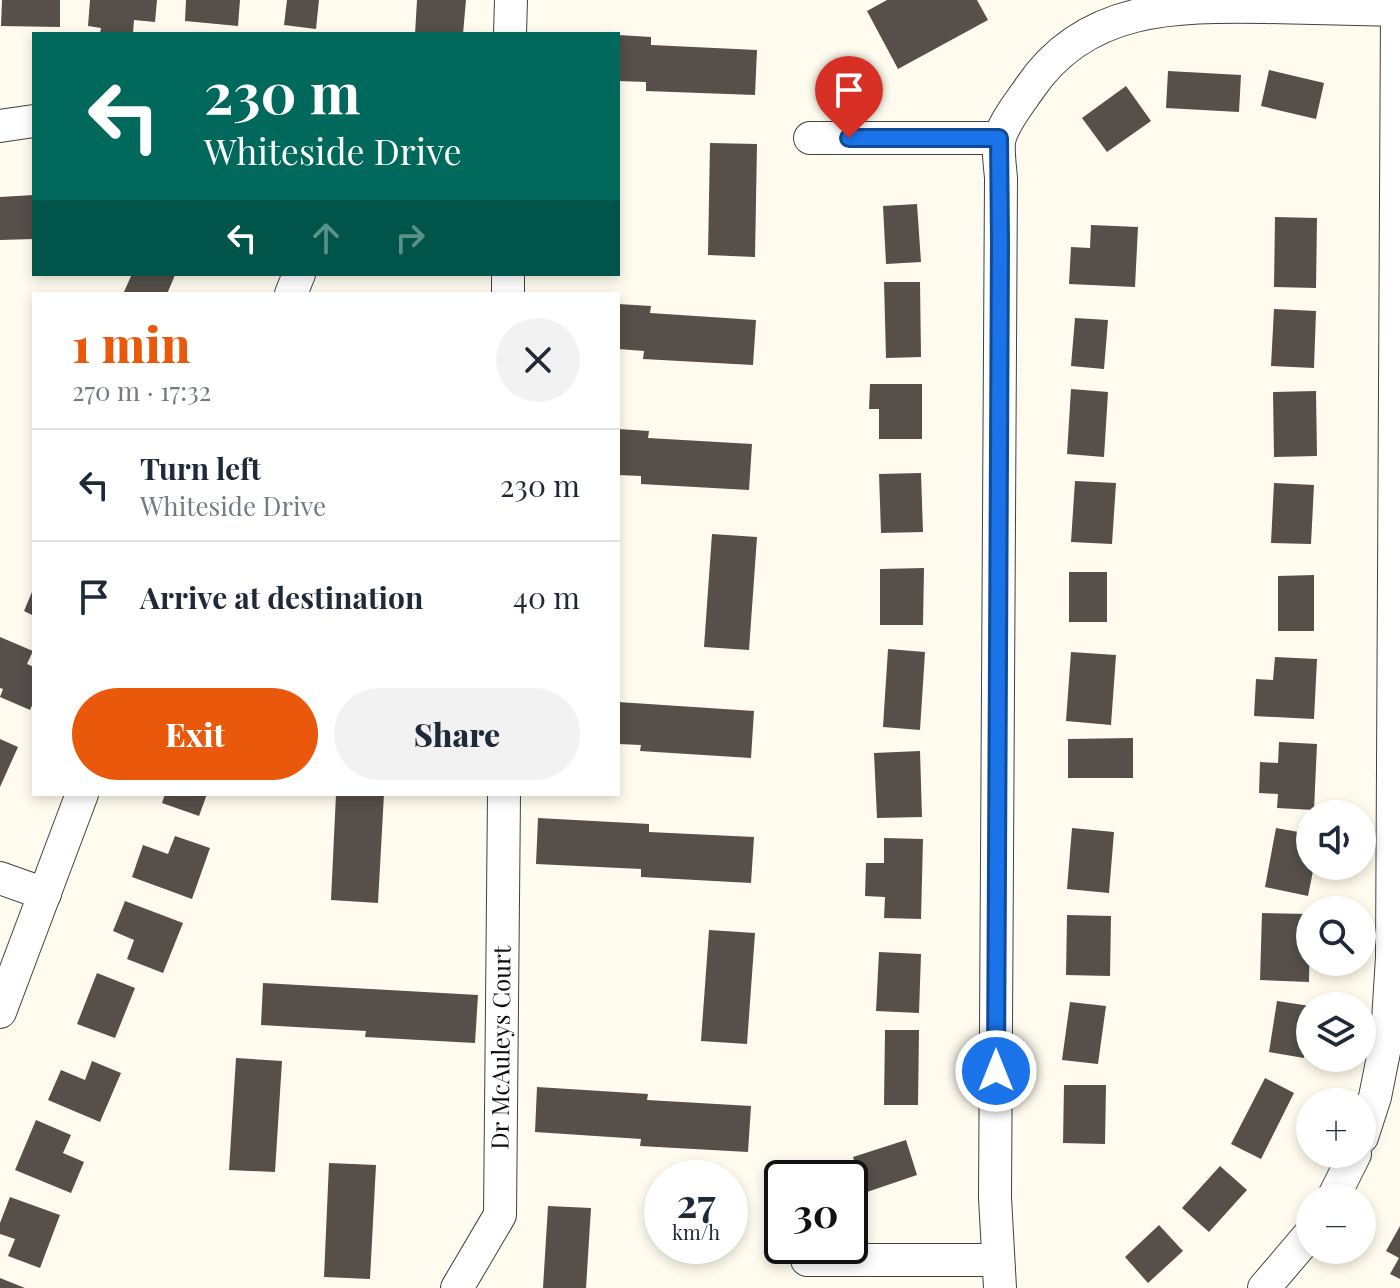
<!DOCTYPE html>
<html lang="en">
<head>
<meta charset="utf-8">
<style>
	body { margin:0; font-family:"Playfair Display",serif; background:#f2f2f3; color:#1f2937; height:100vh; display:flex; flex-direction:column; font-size:30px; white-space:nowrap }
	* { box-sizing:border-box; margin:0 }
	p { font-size:26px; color:#747a83 }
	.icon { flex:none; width:44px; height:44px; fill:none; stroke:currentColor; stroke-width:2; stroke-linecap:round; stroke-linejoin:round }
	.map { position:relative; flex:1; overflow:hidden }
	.sheet { position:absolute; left:32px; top:292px; width:588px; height:504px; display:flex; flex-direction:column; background:#fff; border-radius:0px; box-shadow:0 4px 12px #0003 }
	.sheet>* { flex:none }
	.guide { position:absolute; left:32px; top:32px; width:588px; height:244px; border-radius:0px; box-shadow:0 4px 12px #0003; background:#00695c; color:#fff; overflow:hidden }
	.controls { position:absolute; left:1296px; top:800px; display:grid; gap:16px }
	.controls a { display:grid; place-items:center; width:80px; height:80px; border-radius:50%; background:#fff; box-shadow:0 4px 12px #0003; font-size:40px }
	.speed { position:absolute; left:644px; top:1160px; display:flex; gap:16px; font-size:40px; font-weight:700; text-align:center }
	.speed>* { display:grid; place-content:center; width:104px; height:104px; border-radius:50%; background:#fff; box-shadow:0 4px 12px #0003; line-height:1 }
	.speed small { font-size:20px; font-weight:400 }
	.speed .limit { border:4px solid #111; border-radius:12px; background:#fff; color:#111 }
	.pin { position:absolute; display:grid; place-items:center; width:68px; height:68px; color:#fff; margin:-82px -34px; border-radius:50% 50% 50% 0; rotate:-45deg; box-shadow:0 0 8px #0007 }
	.pin .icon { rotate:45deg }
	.me { position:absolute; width:88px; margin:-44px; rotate:0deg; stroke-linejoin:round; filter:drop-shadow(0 0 6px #0008) }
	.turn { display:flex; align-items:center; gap:28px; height:168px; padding:0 40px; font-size:36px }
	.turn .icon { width:104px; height:104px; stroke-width:2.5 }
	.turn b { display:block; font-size:56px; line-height:68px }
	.lanes { display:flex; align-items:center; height:76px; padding:0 40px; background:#0003; justify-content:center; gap:40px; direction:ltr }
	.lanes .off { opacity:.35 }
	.round { display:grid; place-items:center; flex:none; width:84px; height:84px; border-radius:42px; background:#f2f2f3 }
	.overview { display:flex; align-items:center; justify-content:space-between; height:136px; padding:0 40px }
	h1 { font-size:48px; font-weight:800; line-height:60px; color:#ea580c }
	.cta { display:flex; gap:16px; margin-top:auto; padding:16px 40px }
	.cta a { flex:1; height:92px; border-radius:48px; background:#ea580c; color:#fff; font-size:32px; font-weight:800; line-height:92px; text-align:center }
	.cta a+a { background:#f2f2f3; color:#1f2937 }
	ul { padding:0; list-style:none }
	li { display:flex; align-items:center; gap:24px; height:112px; padding:0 40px; border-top:2px solid #e0e1e3 }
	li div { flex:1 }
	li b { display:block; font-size:30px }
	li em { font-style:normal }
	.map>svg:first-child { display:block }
	.building { fill:#564f4a }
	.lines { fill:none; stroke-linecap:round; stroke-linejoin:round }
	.minor-casing { stroke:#414141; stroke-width:34 }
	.minor { stroke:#fff; stroke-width:32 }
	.route-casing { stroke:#114b97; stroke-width:20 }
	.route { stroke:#1a73e8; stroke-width:14 }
	.labels { text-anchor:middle; stroke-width:8; stroke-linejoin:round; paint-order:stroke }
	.street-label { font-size:24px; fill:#0e0e0e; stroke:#fff }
</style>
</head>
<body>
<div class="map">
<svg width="1400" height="1288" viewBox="0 0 1400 1288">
	<rect width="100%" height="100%" fill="#fffcef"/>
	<path class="building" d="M 2,0 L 60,0 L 60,27 L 1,26 Z
		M 90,0 L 157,0 L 155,22 L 134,20 L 133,34 L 100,33 L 101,28 L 88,26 Z
		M 186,0 L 240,0 L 238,26 L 185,21 Z
		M 287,0 L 319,0 L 316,29 L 284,25 Z
		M 417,0 L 466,0 L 463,34 L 415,34 Z
		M 887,0 L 977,0 L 988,20 L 898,69 L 867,11 Z
		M 618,35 L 651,37 L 651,45 L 757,50 L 755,95 L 646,91 L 646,82 L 618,81 Z
		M 1269,70 L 1324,83 L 1316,119 L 1261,106 Z
		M 1168,71 L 1241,75 L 1239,112 L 1166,108 Z
		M 1126,86 L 1151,121 L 1107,152 L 1082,118 Z
		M 710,143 L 757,144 L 755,257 L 708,255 Z
		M 34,195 L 34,239 L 0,240 L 0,197 Z
		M 917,204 L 921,262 L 886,264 L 883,206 Z
		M 1275,217 L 1317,218 L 1316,288 L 1274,287 Z
		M 1091,225 L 1138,227 L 1135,287 L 1069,284 L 1071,247 L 1090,248 Z
		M 132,274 L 172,274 L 175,275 L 167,294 L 123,294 Z
		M 884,282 L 920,282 L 921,357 L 886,358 Z
		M 618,304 L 651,306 L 650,313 L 756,320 L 753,365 L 643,359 L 644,351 L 618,349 Z
		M 1274,309 L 1316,311 L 1314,368 L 1271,366 Z
		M 1075,318 L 1108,320 L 1104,369 L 1071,366 Z
		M 870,384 L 922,384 L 922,439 L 879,439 L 879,409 L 869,409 Z
		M 1071,389 L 1108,392 L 1104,457 L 1067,454 Z
		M 1316,391 L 1317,456 L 1274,457 L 1273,392 Z
		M 618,429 L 649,431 L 648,438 L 752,444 L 749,490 L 641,484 L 641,476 L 618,475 Z
		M 921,473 L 923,532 L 881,533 L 879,474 Z
		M 1075,481 L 1116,483 L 1112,544 L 1071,542 Z
		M 1274,483 L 1314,485 L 1311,544 L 1271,543 Z
		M 712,534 L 757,537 L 749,650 L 704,647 Z
		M 924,568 L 923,625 L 880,625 L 880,569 Z
		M 1069,572 L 1107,572 L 1107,622 L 1069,622 Z
		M 1314,575 L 1314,631 L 1278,631 L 1278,576 Z
		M 34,587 L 34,616 L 24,611 Z
		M 0,637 L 33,651 L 27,664 L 34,667 L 34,701 L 30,710 L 0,697 L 3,689 L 0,688 Z
		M 888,649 L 925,652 L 920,730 L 883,727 Z
		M 1071,652 L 1116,655 L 1111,725 L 1066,721 Z
		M 1275,657 L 1317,659 L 1314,719 L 1254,716 L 1256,679 L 1273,680 Z
		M 618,702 L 754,711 L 751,758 L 640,751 L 641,745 L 618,744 Z
		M 1133,738 L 1133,778 L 1068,778 L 1068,739 Z
		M 0,739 L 18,747 L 0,787 Z
		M 1279,742 L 1317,744 L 1314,810 L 1277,808 L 1278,794 L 1259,793 L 1260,762 L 1278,763 Z
		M 920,751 L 922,817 L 877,818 L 874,753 Z
		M 165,794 L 207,794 L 199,816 L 162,803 Z
		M 336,794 L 384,794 L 378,903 L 331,900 Z
		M 538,818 L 649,824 L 649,832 L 754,837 L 751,883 L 641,877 L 641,869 L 536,864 Z
		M 1072,828 L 1114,832 L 1109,893 L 1067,889 Z
		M 1276,828 L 1310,834 L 1310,866 L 1314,866 L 1308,896 L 1265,887 Z
		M 175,836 L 210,848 L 192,899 L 132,877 L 143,845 L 168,854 Z
		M 884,838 L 923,839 L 921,919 L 884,918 L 885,897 L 865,896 L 866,863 L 884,863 Z
		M 125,901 L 183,923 L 163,973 L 127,959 L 134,940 L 113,931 Z
		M 1262,913 L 1310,914 L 1309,982 L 1260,980 Z
		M 1067,915 L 1111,916 L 1110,976 L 1066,975 Z
		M 709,930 L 755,933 L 747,1044 L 701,1041 Z
		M 879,952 L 921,954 L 919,1013 L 876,1011 Z
		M 97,973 L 135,988 L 115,1038 L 77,1024 Z
		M 263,983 L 478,995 L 475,1043 L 365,1037 L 366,1031 L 261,1025 Z
		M 1277,1001 L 1310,1006 L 1304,1058 L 1269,1052 Z
		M 1070,1002 L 1106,1006 L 1098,1064 L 1062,1060 Z
		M 885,1030 L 919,1030 L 918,1105 L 884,1105 Z
		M 236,1058 L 282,1061 L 275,1172 L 229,1170 Z
		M 92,1061 L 121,1073 L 100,1122 L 48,1100 L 61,1070 L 85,1080 Z
		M 1265,1078 L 1294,1093 L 1261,1159 L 1231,1144 Z
		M 1064,1085 L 1106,1085 L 1105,1144 L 1063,1143 Z
		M 537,1087 L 648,1094 L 647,1100 L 751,1106 L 748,1152 L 640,1146 L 641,1139 L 535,1132 Z
		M 36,1120 L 71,1135 L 63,1153 L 84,1162 L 71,1193 L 15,1170 Z
		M 906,1140 L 917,1175 L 864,1193 L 853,1157 Z
		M 329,1163 L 376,1165 L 370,1279 L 324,1277 Z
		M 1220,1166 L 1247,1190 L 1209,1232 L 1182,1208 Z
		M 10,1197 L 60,1215 L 40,1268 L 8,1256 L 15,1239 L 0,1234 L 0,1223 Z
		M 548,1206 L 591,1208 L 586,1288 L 543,1288 Z
		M 1159,1225 L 1183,1251 L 1148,1283 L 1125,1257 Z
		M 1400,1226 L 1400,1279 L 1390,1274 L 1399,1258 L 1386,1251 Z
		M 0,1278 L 25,1288 L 0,1288 Z"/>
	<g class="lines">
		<defs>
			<g id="minor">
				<path d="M 510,34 L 511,0"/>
				<path d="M 0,126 L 34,121"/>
				<path d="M 810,138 L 999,138"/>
				<path d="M 291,294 L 299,274"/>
				<path d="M 508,294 L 508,274"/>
				<path d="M 0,878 L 45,894"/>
				<path d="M 0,1012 L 82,794"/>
				<path d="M 1362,1137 L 1375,1097 L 1387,1037 L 1392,957 L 1397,10"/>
				<path d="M 1333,1198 L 1355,1154"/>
				<path d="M 807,1260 L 997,1260"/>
				<path id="s1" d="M 457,1288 L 500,1215 L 504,794"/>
				<path d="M 1000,1288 L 995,1198 L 1001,178 C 1000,166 998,153 999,142 C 1001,126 1020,102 1029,89 C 1085,5 1175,6 1265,7 C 1310,8 1355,9 1400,10"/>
				<path d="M 1264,1288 L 1310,1234"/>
			</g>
		</defs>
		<use href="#minor" class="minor-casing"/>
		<use href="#minor" class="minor"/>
	</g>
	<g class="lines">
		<defs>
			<path id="route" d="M 849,138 L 999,138 L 1000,242 L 996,1071"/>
		</defs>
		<use href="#route" class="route-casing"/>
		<use href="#route" class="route"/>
	</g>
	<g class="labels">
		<g class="street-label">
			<text dy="8" stroke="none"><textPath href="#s1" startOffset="252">Dr McAuleys Court</textPath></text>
		</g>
	</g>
</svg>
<div class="controls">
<a><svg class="icon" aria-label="sound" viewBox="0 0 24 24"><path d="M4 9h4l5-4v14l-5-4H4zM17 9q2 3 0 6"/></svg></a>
<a><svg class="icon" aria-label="search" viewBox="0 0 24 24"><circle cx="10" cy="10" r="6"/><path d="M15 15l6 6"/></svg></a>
<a><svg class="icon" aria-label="layers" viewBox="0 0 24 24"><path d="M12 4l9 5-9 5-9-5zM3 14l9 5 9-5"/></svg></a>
<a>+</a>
<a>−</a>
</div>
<div class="speed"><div>27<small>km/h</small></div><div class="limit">30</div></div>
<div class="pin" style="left:849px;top:138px;background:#d93025"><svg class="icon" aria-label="arrive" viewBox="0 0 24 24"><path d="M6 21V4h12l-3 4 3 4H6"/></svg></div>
<svg class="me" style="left:996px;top:1071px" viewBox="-20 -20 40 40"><circle r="17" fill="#1a73e8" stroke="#fff" stroke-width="3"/><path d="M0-11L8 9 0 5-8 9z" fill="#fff"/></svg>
<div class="guide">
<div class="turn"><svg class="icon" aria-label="left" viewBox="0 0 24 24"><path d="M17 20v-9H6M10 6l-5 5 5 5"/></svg><div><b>230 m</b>Whiteside Drive</div></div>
<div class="lanes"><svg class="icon" aria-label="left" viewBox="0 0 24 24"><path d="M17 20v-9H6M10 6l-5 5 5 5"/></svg><svg class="icon off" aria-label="ahead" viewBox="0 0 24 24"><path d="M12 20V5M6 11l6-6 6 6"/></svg><svg class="icon off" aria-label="right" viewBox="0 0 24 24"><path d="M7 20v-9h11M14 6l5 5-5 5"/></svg></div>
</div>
<section class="sheet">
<div class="overview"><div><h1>1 min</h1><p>270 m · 17:32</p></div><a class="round"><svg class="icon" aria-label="close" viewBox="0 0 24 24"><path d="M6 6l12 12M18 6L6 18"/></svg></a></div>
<ul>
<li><svg class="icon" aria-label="left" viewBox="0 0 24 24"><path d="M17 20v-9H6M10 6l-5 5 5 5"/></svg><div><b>Turn left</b><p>Whiteside Drive</p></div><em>230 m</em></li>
<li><svg class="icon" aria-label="arrive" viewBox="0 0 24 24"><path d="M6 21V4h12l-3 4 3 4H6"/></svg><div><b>Arrive at destination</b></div><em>40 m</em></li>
</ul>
<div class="cta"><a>Exit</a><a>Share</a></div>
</section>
</div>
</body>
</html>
